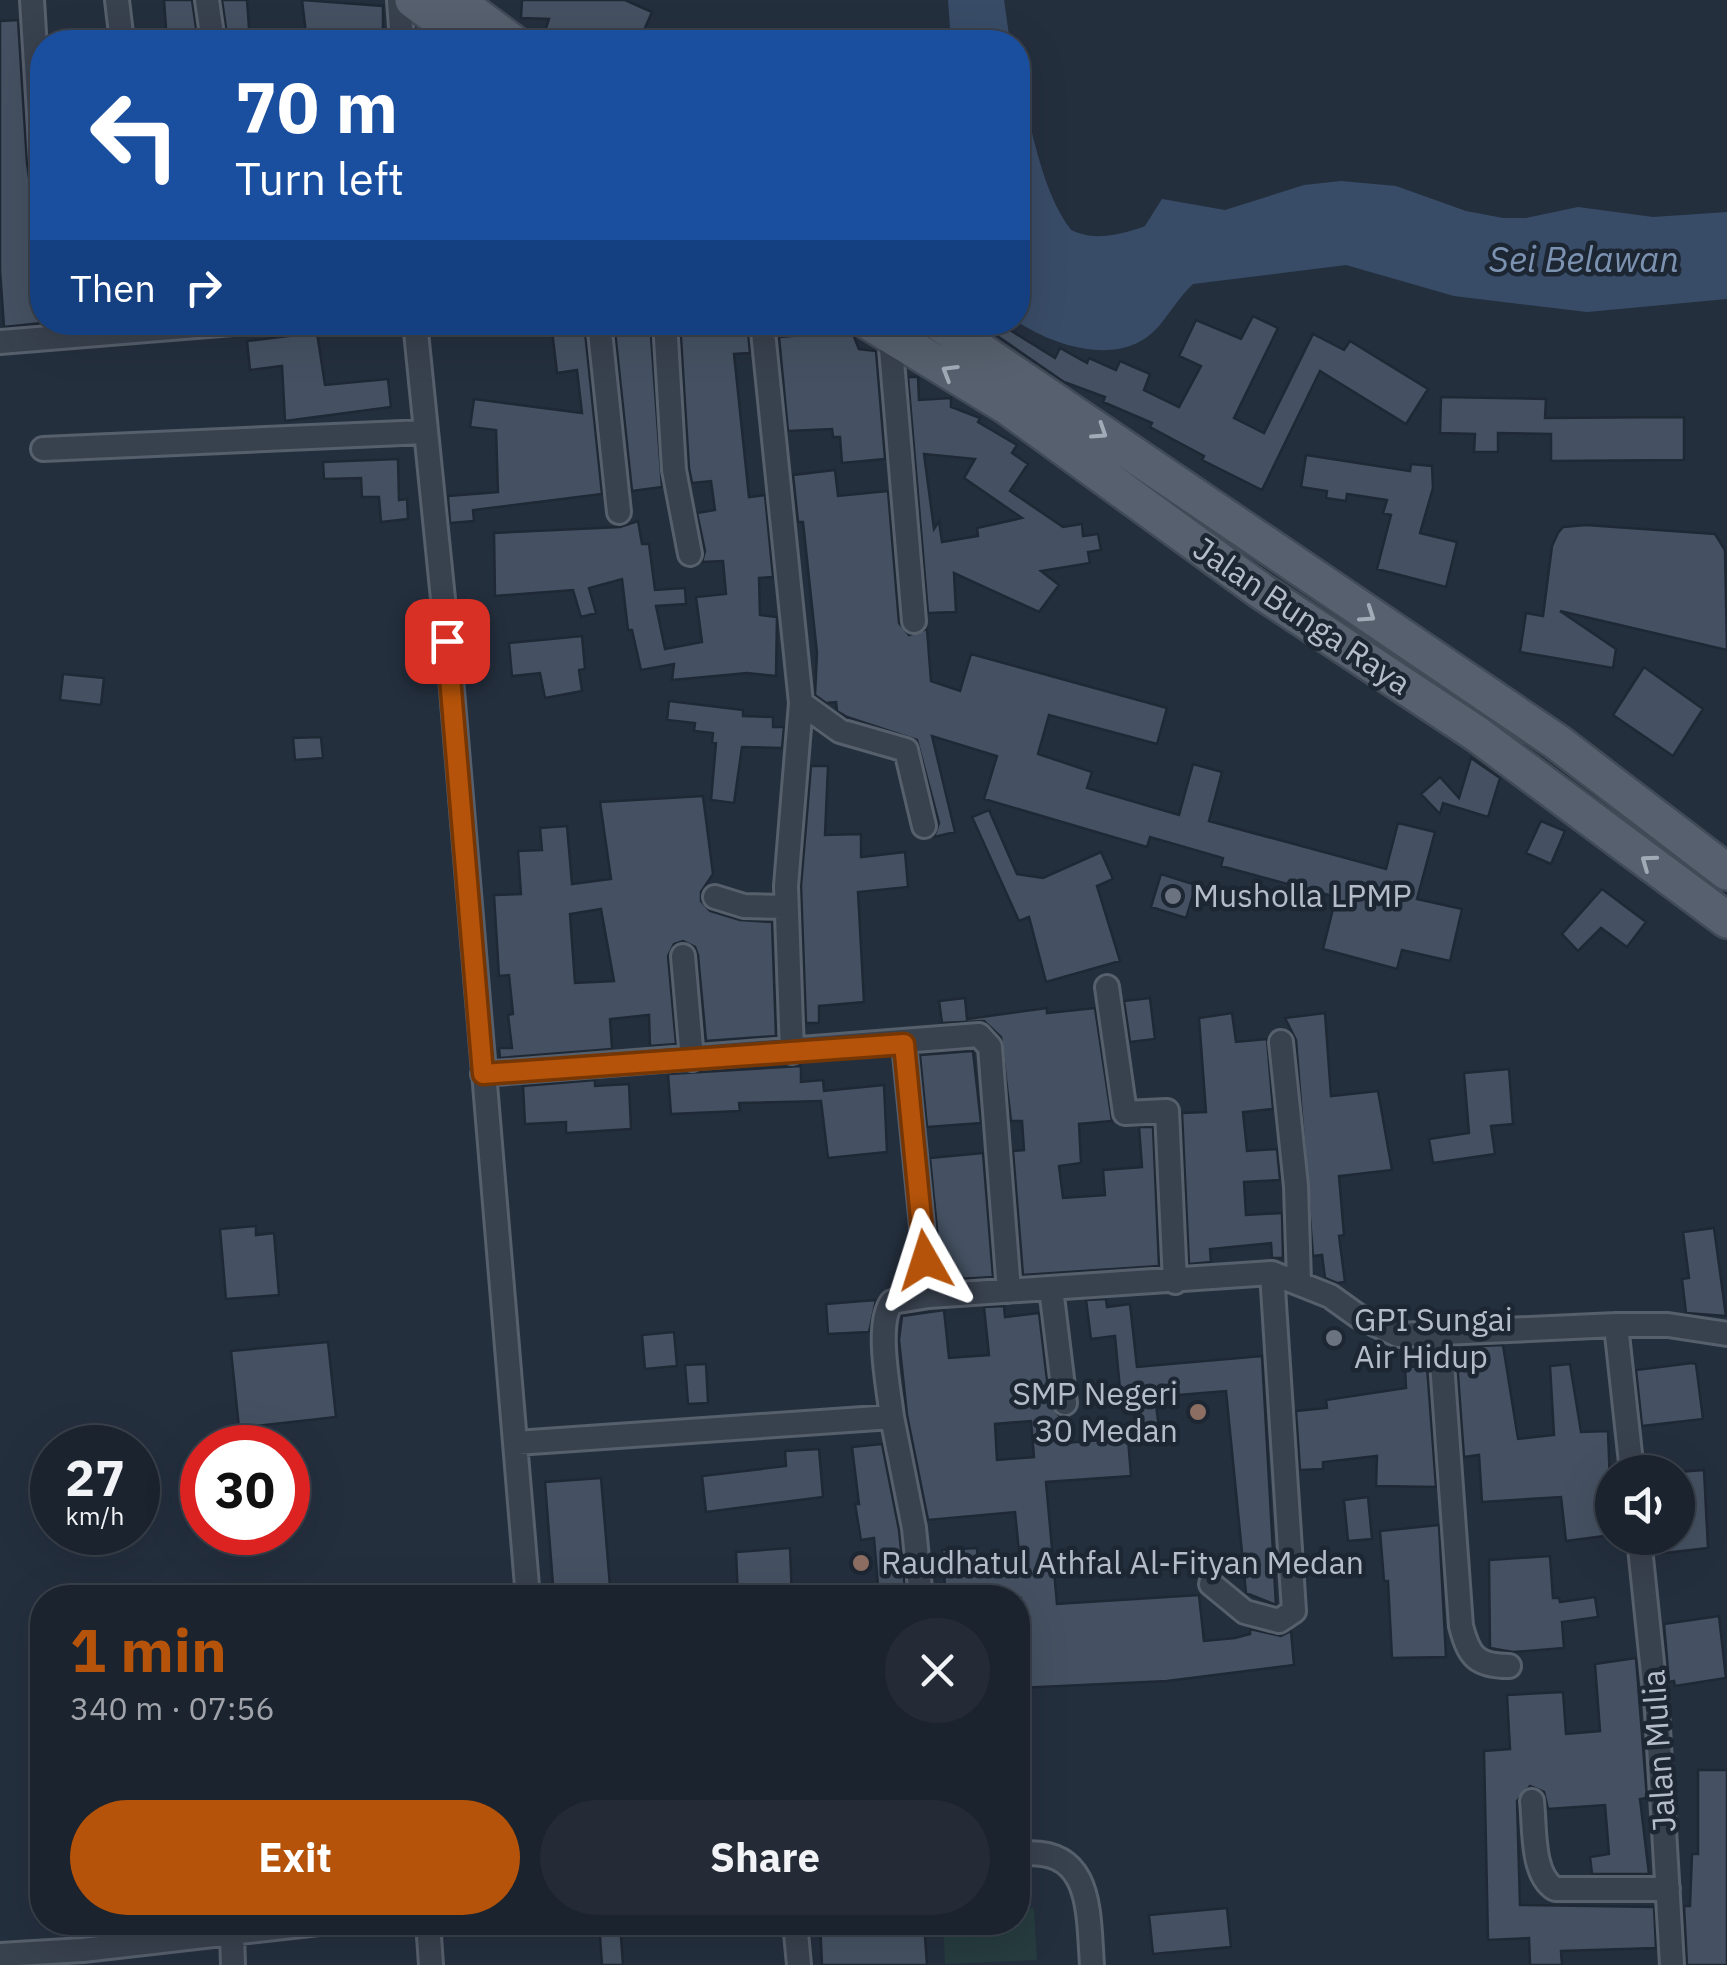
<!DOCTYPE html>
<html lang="en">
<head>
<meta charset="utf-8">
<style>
	body { margin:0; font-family:"IBM Plex Sans",sans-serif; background:#242b36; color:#f1f3f6; height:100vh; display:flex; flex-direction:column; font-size:38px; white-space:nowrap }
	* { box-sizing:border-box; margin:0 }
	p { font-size:32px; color:#a0a4aa }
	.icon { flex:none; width:55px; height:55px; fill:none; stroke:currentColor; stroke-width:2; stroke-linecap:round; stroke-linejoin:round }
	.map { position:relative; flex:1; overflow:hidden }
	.panel { position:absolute; left:30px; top:1585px; width:1000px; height:350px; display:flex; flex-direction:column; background:#1b232e; border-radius:40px; box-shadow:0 10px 40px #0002,0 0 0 2px #39404a }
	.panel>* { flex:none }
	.banner { position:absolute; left:30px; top:30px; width:1000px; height:305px; border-radius:40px; box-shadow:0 10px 40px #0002,0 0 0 2px #39404a; background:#1a4fa0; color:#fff; overflow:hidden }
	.buttons { position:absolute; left:1595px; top:1455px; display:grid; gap:20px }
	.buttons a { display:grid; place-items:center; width:100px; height:100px; border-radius:50%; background:#1b232e; box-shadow:0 10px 40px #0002,0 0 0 2px #39404a; font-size:50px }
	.speed { position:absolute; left:30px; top:1425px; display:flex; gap:20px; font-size:50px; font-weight:700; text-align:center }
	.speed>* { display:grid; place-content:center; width:130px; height:130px; border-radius:50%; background:#1b232e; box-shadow:0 10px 40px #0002,0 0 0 2px #39404a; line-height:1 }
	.speed small { font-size:25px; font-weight:400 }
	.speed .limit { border:15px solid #d22; background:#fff; color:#111 }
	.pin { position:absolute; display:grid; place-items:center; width:85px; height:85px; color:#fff; margin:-42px; border-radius:20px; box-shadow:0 5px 15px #0006 }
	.me { position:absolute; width:110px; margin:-55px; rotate:354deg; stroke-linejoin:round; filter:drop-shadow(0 0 8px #0008) }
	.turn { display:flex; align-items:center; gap:35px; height:210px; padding:0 40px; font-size:45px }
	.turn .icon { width:130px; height:130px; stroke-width:2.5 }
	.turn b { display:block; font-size:70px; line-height:85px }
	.then { display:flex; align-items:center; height:95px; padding:0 40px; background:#0003; gap:20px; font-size:38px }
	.round { display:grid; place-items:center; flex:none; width:105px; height:105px; border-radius:52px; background:#242b36 }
	.head { display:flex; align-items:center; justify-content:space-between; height:170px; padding:0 40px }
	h1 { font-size:60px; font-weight:800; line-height:75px; color:#b45309 }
	.action { display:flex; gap:20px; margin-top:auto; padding:20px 40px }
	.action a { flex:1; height:115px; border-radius:60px; background:#b45309; color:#fff; font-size:40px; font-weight:800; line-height:115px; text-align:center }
	.action a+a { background:#242b36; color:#f1f3f6 }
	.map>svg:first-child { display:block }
	.green { fill:#263c3f }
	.water { fill:#394c67 }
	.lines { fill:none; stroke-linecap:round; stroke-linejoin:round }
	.river { stroke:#394c67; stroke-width:38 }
	.building { fill:#455162; stroke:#1f2835; stroke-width:2.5; fill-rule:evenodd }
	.minor-casing { stroke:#565f6c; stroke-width:28 }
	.primary-casing { stroke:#414a57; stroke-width:40 }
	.minor { stroke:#38414e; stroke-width:22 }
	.primary { stroke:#56606e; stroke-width:35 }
	.oneway { stroke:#a1aab7 }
	.route-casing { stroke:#753606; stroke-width:25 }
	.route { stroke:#b45309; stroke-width:18 }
	.worship-dot { fill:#6b7280; stroke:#1d2633; stroke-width:4 }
	.education-dot { fill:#8d6e63; stroke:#1d2633; stroke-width:4 }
	.labels { text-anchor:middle; stroke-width:9; stroke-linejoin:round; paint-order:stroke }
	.street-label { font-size:32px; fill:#b4bcc9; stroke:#1d2633 }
	.poi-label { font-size:32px; fill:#b4bcc9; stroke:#1d2633; text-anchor:start }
	.water-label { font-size:35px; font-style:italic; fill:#7c92b1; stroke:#1d2633 }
</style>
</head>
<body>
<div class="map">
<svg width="1727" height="1965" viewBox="0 0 1727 1965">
	<rect width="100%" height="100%" fill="#242f3e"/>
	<path class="green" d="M 1034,1908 L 1037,1960 L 945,1964 L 943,1923 L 1018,1922 L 1018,1909 Z"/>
	<path class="water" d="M 948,0 L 1004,0 L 1010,42 L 951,42 Z
		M 1018,78 C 1035,132 1045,236 1107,256 L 1133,245 L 1162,199 L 1225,210 L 1304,185 L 1341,181 L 1396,186 L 1466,211 L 1503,218 L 1526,218 L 1578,207 L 1653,217 L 1727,212 L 1727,299 L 1587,312 L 1454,296 L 1346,265 L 1193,284 C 1179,297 1170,313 1158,327 C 1122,368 1056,347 1018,322 Z"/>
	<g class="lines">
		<path class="river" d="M 1018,214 C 1069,263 1099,264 1163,240"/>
	</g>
	<path class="building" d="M 164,0 L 192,0 L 198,42 L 167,42 Z
		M 222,0 L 247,0 L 250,42 L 228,42 Z
		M 302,0 L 383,6 L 383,42 L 307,42 Z
		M 522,0 L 625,0 L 652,12 L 645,28 L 679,42 L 558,42 L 543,37 L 549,19 L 521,18 Z
		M 18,20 L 27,163 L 42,268 L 42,323 L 4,327 L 0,270 L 0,21 Z
		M 1253,316 L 1278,328 L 1234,418 L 1264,433 L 1313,334 L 1344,350 L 1350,341 L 1428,389 L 1406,424 L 1320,371 L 1262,490 L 1202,460 L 1204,456 L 1150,427 L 1152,423 L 1103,402 L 1105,397 L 1064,382 L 977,322 L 997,322 L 1055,358 L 1060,348 L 1087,363 L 1089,358 L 1116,370 L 1120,361 L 1150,374 L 1144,390 L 1179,407 L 1201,366 L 1179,356 L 1196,320 L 1241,339 Z
		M 551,322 L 584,322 L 602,494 L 473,510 L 474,521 L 450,523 L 448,496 L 498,492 L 496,430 L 470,427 L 474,399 L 582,413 L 577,370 L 557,373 Z
		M 614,322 L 650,322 L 662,487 L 632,491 Z
		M 680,322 L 747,322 L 750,353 L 734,354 L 749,497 L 765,495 L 773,577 L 759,578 L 760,615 L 777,617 L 776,676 L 747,673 L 672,680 L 674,664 L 641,670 L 632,630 L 628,630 L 622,579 L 589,588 L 596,613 L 581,617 L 573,590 L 495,596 L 494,533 L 620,527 L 638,521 L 642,544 L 649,544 L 655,590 L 685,588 L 686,604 L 656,606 L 665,649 L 702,642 L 696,597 L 726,594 L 723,561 L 702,562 L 705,551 L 697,513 L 715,510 L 711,481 L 692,483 L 689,468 Z
		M 848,322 L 859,349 L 876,351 L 885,459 L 842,463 L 840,437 L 833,437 L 832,429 L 788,431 L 779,337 L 828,333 L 827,324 Z
		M 316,326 L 325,385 L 388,379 L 391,407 L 285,421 L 282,366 L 250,370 L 247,341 L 289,336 L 288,329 Z
		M 908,377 L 918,377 L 919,400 L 951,398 L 951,407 L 980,418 L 978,422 L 1017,445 L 1012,453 L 1028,464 L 1010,491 L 1063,527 L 1082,524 L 1083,536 L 1098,534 L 1101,550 L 1088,552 L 1090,563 L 1041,571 L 1059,585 L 1039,612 L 954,573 L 956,612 L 928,613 ZM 924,454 L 975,459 L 964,478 L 1022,518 L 977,528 L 978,536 L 942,542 L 939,521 L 934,529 Z
		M 1441,397 L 1546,399 L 1545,418 L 1684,417 L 1684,460 L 1551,461 L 1551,434 L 1498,433 L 1498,452 L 1474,452 L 1475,434 L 1440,433 Z
		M 1306,455 L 1410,471 L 1411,464 L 1432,466 L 1433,488 L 1420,533 L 1457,542 L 1446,587 L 1377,569 L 1391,515 L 1383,513 L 1387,500 L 1347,494 L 1346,501 L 1326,498 L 1327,491 L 1301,487 Z
		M 398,459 L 399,500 L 407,499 L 408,519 L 381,522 L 379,497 L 362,497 L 361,478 L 324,479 L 323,462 Z
		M 835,470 L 838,496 L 888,491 L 899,623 L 909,635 L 927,629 L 931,681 L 960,691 L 971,654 L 1167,708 L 1157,744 L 1049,715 L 1038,754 L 1092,772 L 1087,788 L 1179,815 L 1193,764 L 1222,772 L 1209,821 L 1386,869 L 1398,823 L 1435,832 L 1417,899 L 1462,909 L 1450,961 L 1402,950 L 1397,969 L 1323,949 L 1336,897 L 1221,866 L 1223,858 L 1150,837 L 1147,847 L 984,799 L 997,756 L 932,736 L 955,832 L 934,837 L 939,823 L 917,740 L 847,717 L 837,711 L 836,702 L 826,703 L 815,695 L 817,653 L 803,522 L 798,522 L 793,475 Z
		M 1586,525 L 1715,534 L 1725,550 L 1727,650 L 1560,611 L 1616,649 L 1613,668 L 1520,652 L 1526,613 L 1543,616 L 1552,546 L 1558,533 L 1563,527 Z
		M 582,636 L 585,669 L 579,670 L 582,691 L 545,698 L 540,673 L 512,676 L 509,643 Z
		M 1644,667 L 1703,709 L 1673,756 L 1613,715 Z
		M 63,674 L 104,678 L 101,705 L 60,700 Z
		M 669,701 L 743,710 L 743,716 L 773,717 L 773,727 L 784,727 L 782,748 L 742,747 L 734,803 L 711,800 L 716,743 L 712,742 L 713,733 L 694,731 L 695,723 L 667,720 Z
		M 321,737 L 323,758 L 295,760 L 293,738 Z
		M 1471,758 L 1500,778 L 1488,817 L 1443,803 L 1440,814 L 1421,794 L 1440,777 L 1459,798 Z
		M 811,766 L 828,766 L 825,835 L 861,834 L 861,857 L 905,852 L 908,887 L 858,892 L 864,1002 L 819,1006 L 819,1023 L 806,1023 L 801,886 Z
		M 703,796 L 713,874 L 701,892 L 701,901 L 710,911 L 740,920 L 772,922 L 776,1036 L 706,1041 L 698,955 L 695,947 L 683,941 L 674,944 L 668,956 L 676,1044 L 650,1046 L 649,1015 L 610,1019 L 612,1049 L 500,1058 L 499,1048 L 512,1048 L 508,1015 L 513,1014 L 509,975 L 499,976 L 494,895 L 521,894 L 518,851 L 542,850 L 540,828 L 567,826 L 572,884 L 611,879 L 600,802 ZM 601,909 L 614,981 L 575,983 L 570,914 Z
		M 989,810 L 1017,874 L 1043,878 L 1101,852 L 1113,879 L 1097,886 L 1120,961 L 1046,982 L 1029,917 L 1019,921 L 972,817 Z
		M 1541,821 L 1565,831 L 1551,864 L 1526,853 Z
		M 1161,874 L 1196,885 L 1186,918 L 1151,907 Z
		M 1602,889 L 1646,922 L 1627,947 L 1601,928 L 1578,951 L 1562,934 Z
		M 965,998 L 967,1019 L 1047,1008 L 1047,1013 L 1095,1008 L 1112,1121 L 1079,1124 L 1081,1163 L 1059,1166 L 1063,1198 L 1105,1195 L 1103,1170 L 1142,1167 L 1139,1127 L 1153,1127 L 1159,1266 L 1023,1275 L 1013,1151 L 1024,1150 L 1022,1121 L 1011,1121 L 1001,1037 L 984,1021 L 942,1023 L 939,1001 Z
		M 1150,998 L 1155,1039 L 1130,1042 L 1124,1001 Z
		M 1232,1013 L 1236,1042 L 1267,1039 L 1273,1109 L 1243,1112 L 1247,1151 L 1277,1149 L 1280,1180 L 1244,1182 L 1246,1215 L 1282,1213 L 1283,1258 L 1272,1258 L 1271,1243 L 1210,1249 L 1211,1262 L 1189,1264 L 1182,1113 L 1206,1112 L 1199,1018 Z
		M 1325,1013 L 1331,1096 L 1378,1091 L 1392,1170 L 1339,1176 L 1344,1235 L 1339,1236 L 1345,1282 L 1337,1283 L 1325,1278 L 1322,1255 L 1313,1256 L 1296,1040 L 1285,1018 Z
		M 973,1051 L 981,1123 L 927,1127 L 920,1055 Z
		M 801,1066 L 801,1082 L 823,1080 L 824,1091 L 884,1085 L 887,1152 L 828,1158 L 821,1101 L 739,1103 L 740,1111 L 671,1114 L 668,1074 Z
		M 1509,1069 L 1513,1124 L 1491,1126 L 1495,1154 L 1433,1163 L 1429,1139 L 1469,1133 L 1464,1073 Z
		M 595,1080 L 595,1086 L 629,1084 L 631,1129 L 566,1133 L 566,1122 L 525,1124 L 523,1086 Z
		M 983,1153 L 993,1277 L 942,1280 L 930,1158 Z
		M 256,1226 L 256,1235 L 274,1233 L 279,1295 L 226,1299 L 220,1229 Z
		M 1714,1228 L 1726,1316 L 1686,1313 L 1682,1279 L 1689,1278 L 1683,1232 Z
		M 1106,1299 L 1107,1307 L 1130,1304 L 1137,1367 L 1262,1356 L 1276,1605 L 1246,1593 L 1226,1391 L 1155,1397 L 1160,1436 L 1137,1439 L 1132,1399 L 1121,1400 L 1115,1336 L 1091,1339 L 1086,1300 Z
		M 876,1300 L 869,1332 L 828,1334 L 826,1304 Z
		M 1004,1306 L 1005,1317 L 1039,1313 L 1050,1405 L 1063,1420 L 1065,1443 L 1128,1438 L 1131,1476 L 1046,1482 L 1057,1604 L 1199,1595 L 1204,1641 L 1235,1638 L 1250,1634 L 1250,1629 L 1281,1636 L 1291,1631 L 1294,1665 L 1167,1681 L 1018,1688 L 1018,1634 L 1024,1633 L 1021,1598 L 946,1598 L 942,1550 L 977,1548 L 979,1576 L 1021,1571 L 1015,1512 L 928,1520 L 907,1415 L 899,1340 L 902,1316 L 944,1310 L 949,1358 L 989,1355 L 984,1307 ZM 1031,1421 L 1034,1457 L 997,1460 L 995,1424 Z
		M 674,1332 L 677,1366 L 645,1369 L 642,1335 Z
		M 328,1342 L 336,1417 L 239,1428 L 231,1351 Z
		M 1503,1345 L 1518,1439 L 1554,1435 L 1550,1366 L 1570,1364 L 1581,1432 L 1608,1431 L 1612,1535 L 1566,1541 L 1561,1497 L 1482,1502 L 1479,1455 L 1464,1457 L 1456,1347 Z
		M 1692,1363 L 1696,1364 L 1703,1419 L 1642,1426 L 1636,1370 Z
		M 706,1364 L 708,1403 L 688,1404 L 685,1365 Z
		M 1427,1366 L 1436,1487 L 1376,1486 L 1377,1456 L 1323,1462 L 1323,1469 L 1300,1470 L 1296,1411 L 1327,1408 L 1326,1400 L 1406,1388 L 1405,1367 Z
		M 882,1444 L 899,1530 L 906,1598 L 879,1598 L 874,1538 L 861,1540 L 855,1504 L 859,1504 L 852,1447 Z
		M 819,1449 L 823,1497 L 706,1512 L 702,1476 L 786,1466 L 785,1451 Z
		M 1704,1470 L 1708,1548 L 1656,1554 L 1654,1538 L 1678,1538 L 1678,1472 Z
		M 601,1478 L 611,1598 L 554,1598 L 545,1482 Z
		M 1368,1497 L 1372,1539 L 1348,1541 L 1344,1500 Z
		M 1439,1525 L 1446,1657 L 1392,1658 L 1388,1581 L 1384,1581 L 1380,1531 Z
		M 790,1548 L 792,1598 L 738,1598 L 736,1552 Z
		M 1550,1556 L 1553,1598 L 1559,1598 L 1560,1602 L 1595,1597 L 1598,1617 L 1562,1622 L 1564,1648 L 1513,1652 L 1490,1648 L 1489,1560 Z
		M 1719,1616 L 1726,1678 L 1675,1686 L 1674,1681 L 1669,1682 L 1664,1624 Z
		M 1636,1658 L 1647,1798 L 1640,1799 L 1649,1874 L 1592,1874 L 1590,1857 L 1609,1854 L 1605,1805 L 1548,1809 L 1544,1792 L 1530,1786 L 1517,1801 L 1520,1905 L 1654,1907 L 1656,1948 L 1561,1951 L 1562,1965 L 1530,1965 L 1529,1938 L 1488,1940 L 1484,1751 L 1510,1749 L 1507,1695 L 1563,1692 L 1566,1734 L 1600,1731 L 1595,1664 Z
		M 1698,1770 L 1727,1770 L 1727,1965 L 1687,1965 L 1684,1906 L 1690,1906 L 1692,1854 L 1698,1854 Z
		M 1227,1908 L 1231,1947 L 1153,1954 L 1149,1915 Z
		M 599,1922 L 620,1922 L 623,1965 L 602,1965 Z
		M 820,1922 L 924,1922 L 927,1965 L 822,1965 Z"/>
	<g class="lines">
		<defs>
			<path id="minor" d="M 32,0 L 42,162
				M 117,0 L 122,42
				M 207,0 L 213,42
				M 399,0 L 402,42
				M 415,322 L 451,678 L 528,1598
				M 599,322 L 619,512
				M 665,322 L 674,470 L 690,554
				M 762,322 L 801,703 L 786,886 L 792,1052
				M 890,337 L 914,621
				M 0,342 L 245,322
				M 43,449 L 425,432
				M 801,703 L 840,731 L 906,750 L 924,826
				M 715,897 L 744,906 L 786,907
				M 683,956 L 692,1059
				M 1107,987 L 1125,1113 L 1167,1111 L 1175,1282
				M 1281,1042 L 1296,1186 L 1299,1281
				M 904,1044 L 929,1296
				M 483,1074 L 979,1035 L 990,1047 L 1009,1291
				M 1051,1288 L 1065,1403
				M 1616,1325 L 1632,1472
				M 1440,1335 L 1461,1626 C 1469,1657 1477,1666 1509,1666
				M 892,1417 L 914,1528 L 921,1598
				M 516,1443 L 892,1417 C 889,1390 875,1323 892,1302 L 929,1296 L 1272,1273 L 1330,1296 L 1358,1316 L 1398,1335 L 1616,1325 L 1668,1325 L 1727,1334
				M 1639,1538 L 1657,1711 L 1672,1965
				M 1211,1584 L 1245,1612 L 1279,1621 L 1294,1611 L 1272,1273
				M 1532,1801 C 1535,1827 1531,1874 1555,1889 L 1668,1889
				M 1018,1854 C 1093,1845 1088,1911 1092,1965
				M 428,1922 L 431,1965
				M 795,1922 L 799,1965
				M 232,1934 L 233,1965
				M 0,1955 L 83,1950 L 328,1922"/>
			<path id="primary" d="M 413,0 L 471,42
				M 455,0 L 512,42
				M 869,322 L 1008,407 L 1261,591 L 1477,734 L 1727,920
				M 938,322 L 1557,742 L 1727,872"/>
		</defs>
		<use href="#minor" class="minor-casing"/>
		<use href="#primary" class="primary-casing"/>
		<use href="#minor" class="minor"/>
		<use href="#primary" class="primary"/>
	</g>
	<defs><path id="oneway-chevron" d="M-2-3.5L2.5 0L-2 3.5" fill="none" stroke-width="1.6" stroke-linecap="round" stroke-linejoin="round" transform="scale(2.5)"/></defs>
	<g class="oneway">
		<use href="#oneway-chevron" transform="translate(949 372) rotate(-149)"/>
		<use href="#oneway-chevron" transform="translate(1100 432) rotate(33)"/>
		<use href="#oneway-chevron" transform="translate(1368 615) rotate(34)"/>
		<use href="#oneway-chevron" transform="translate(1648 862) rotate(-144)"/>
	</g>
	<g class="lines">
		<defs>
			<path id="route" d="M 447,641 L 483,1074 L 904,1044 L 925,1260"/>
		</defs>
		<use href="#route" class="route-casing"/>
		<use href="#route" class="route"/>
	</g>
	<g class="worship-dot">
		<circle cx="1173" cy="896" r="10"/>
		<circle cx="1334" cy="1338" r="10"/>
	</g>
	<g class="education-dot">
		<circle cx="1198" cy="1412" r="10"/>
		<circle cx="861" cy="1563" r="10"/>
	</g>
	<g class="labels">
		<g class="street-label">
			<text transform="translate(1302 616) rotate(34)" y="11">Jalan Bunga Raya</text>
			<text transform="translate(1659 1751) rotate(-94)" y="11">Jalan Mulia</text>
		</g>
		<g class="poi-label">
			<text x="1193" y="907">Musholla LPMP</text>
			<text x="1354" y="1331">GPI Sungai<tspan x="1354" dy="37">Air Hidup</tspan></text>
			<text x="1178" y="1405" text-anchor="end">SMP Negeri<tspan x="1178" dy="37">30 Medan</tspan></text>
			<text x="881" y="1574">Raudhatul Athfal Al-Fityan Medan</text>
		</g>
		<g class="water-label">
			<text x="1584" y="272">Sei Belawan</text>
		</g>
	</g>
</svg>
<div class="buttons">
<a><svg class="icon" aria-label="sound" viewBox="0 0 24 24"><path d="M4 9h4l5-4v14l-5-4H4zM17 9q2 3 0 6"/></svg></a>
</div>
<div class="speed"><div>27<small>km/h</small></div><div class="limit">30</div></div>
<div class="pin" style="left:447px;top:641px;background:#d93025"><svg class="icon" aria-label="arrive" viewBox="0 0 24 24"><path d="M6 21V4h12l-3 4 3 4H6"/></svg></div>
<svg class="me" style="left:925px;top:1260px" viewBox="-20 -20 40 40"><path d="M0-17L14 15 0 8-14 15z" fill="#b45309" stroke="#fff" stroke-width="4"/></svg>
<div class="banner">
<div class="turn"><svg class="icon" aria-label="left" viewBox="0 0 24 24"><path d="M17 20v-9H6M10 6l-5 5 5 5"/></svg><div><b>70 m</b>Turn left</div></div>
<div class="then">Then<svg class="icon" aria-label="right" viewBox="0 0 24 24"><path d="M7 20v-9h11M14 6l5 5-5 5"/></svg></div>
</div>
<section class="panel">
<div class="head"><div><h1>1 min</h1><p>340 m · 07:56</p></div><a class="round"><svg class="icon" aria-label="close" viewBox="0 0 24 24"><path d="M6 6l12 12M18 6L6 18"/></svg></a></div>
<div class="action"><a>Exit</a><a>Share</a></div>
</section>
</div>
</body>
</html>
